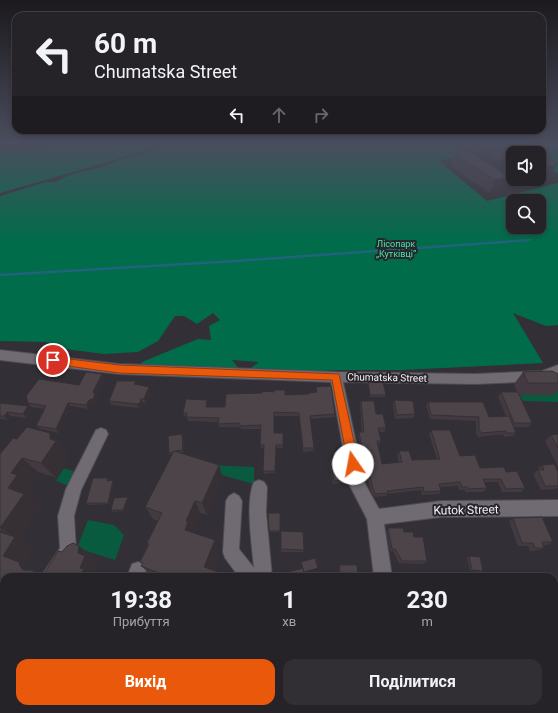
<!DOCTYPE html>
<html lang="uk">
<head>
<meta charset="utf-8">
<style>
	body { margin:0; font-family:Roboto,sans-serif; background:#322f34; color:#f1f3f6; height:100vh; display:flex; flex-direction:column; font-size:15px; white-space:nowrap }
	* { box-sizing:border-box; margin:0 }
	p { font-size:13px; color:#a4a4a8 }
	.icon { flex:none; width:22px; height:22px; fill:none; stroke:currentColor; stroke-width:2; stroke-linecap:round; stroke-linejoin:round }
	.map { position:relative; flex:1; overflow:hidden }
	.drawer { position:absolute; left:0px; top:573px; width:558px; height:140px; display:flex; flex-direction:column; background:#262328; border-radius:12px 12px 0 0; box-shadow:0 2px 6px #0003,0 0 0 1px #424045 }
	.drawer>* { flex:none }
	.top-card { position:absolute; left:12px; top:12px; width:534px; height:122px; border-radius:12px; box-shadow:0 2px 6px #0003,0 0 0 1px #424045; background:#262328; color:#f1f3f6; overflow:hidden }
	.tools { position:absolute; left:506px; top:146px; display:grid; gap:8px }
	.tools a { display:grid; place-items:center; width:40px; height:40px; border-radius:8px; background:#262328; box-shadow:0 2px 6px #0003,0 0 0 1px #424045; font-size:20px }
	.pin { position:absolute; display:grid; place-items:center; width:34px; height:34px; color:#fff; margin:-17px; border:2px solid #fff; border-radius:50%; box-shadow:0 1px 4px #0007 }
	.me { position:absolute; width:44px; margin:-22px; rotate:348deg; stroke-linejoin:round; filter:drop-shadow(0 0 3px #0008) }
	.turn { display:flex; align-items:center; gap:14px; height:84px; padding:0 16px; font-size:18px }
	.turn .icon { width:52px; height:52px; stroke-width:2.5 }
	.turn b { display:block; font-size:28px; line-height:34px }
	.lanes { display:flex; align-items:center; height:38px; padding:0 16px; background:#0003; justify-content:center; gap:20px; direction:ltr }
	.lanes .off { opacity:.35 }
	.eta { display:flex; justify-content:space-evenly; align-items:center; height:68px; text-align:center }
	.eta b { font-size:24px; font-weight:700; line-height:28px }
	.primary-button { display:flex; gap:8px; margin-top:auto; padding:8px 16px }
	.primary-button a { flex:1; height:46px; border-radius:12px; background:#ea580c; color:#fff; font-size:16px; font-weight:700; line-height:46px; text-align:center }
	.primary-button a+a { background:#322f34; color:#f1f3f6 }
	.map>svg:first-child { display:block }
	.education { fill:#46332d }
	.green { fill:#095b3f }
	.forest { fill:#006c4a; fill-rule:evenodd }
	.lines { fill:none; stroke-linecap:round; stroke-linejoin:round }
	.stream { stroke:#20637c; stroke-width:2.5 }
	.minor-casing { stroke:#4f4b51; stroke-width:2 }
	.major-casing { stroke:#4f4b51; stroke-width:2 }
	.minor { fill:#706b73; fill-rule:evenodd }
	.major { fill:#9d885d; fill-rule:evenodd }
	.wall { fill:#423a40 }
	.shaded-wall { fill:#363034 }
	.building { fill:#4d444a; stroke:#363034 }
	.route { fill:#ea580c; stroke:#983908 }
	.labels { text-anchor:middle; stroke-width:4; stroke-linejoin:round; paint-order:stroke }
	.far-park-label { font-size:9px; fill:#48e7aa; stroke:#29252c }
	.street-label { font-size:10px; fill:#f2eff4; stroke:#29252c }
	.near-street-label { font-size:12px; fill:#f2eff4; stroke:#29252c }
</style>
</head>
<body>
<div class="map">
<svg width="558" height="713" viewBox="0 0 558 713">
	<rect width="100%" height="100%" fill="#332f36"/>
	<path class="education" d="M 298,709 L 528,709 L 528,713 L 297,713 Z"/>
	<path class="green" d="M 554,385 L 558,391 L 558,402 L 523,401 L 515,386 Z
		M 182,464 L 254,467 L 254,484 Z
		M 64,468 L 78,473 L 69,486 L 56,481 Z
		M 88,520 L 114,525 L 124,535 L 115,560 L 77,548 Z"/>
	<path class="forest" d="M 66,142 L 166,142 L 160,143 L 139,153 L 0,193 L 0,151 L 56,145 Z
		M 185,142 L 558,142 L 558,173 L 539,162 L 539,153 L 506,143 L 439,161 L 487,201 L 558,183 L 558,325 L 546,326 L 513,313 L 543,363 L 402,370 L 343,370 L 281,372 L 248,370 L 259,362 L 232,360 L 240,370 L 139,367 L 142,362 L 198,339 L 211,340 L 209,326 L 220,320 L 213,313 L 197,324 L 184,316 L 175,316 L 158,341 L 138,352 L 104,354 L 65,349 L 45,342 L 0,341 L 0,196 L 46,182 L 56,182 L 69,175 L 102,167 L 119,160 L 151,152 L 154,147 ZM 513,201 L 539,201 L 539,227 L 513,227 Z
		M 558,699 L 558,713 L 514,713 L 514,709 L 554,709 L 554,700 Z
		M 78,709 L 187,709 L 188,713 L 79,713 Z"/>
	<g class="lines">
		<path class="stream" d="M 0,275 L 236,261 L 530,240"/>
		<defs>
			<path id="minor" d="M 525,142 L 558,143 L 558,147 L 529,144 Z
				M 0,350 L 119,364 L 336,372 L 475,374 L 542,371 L 558,365 L 558,375 L 543,381 L 475,384 L 343,382 L 365,484 L 379,509 L 441,501 L 558,500 L 558,516 L 441,517 L 384,524 L 392,577 L 374,577 L 367,519 L 350,486 L 331,382 L 119,374 L 0,360 Z
				M 101,428 L 106,430 L 108,434 L 81,490 L 74,516 L 76,550 L 60,577 L 41,577 L 60,548 L 58,516 L 66,489 L 96,430 Z
				M 259,480 L 264,482 L 267,487 L 266,512 L 272,577 L 239,577 L 225,558 L 223,552 L 226,501 L 229,496 L 234,493 L 239,496 L 242,501 L 239,549 L 254,568 C 252,546 245,501 254,482 Z
				M 138,562 L 144,564 L 146,570 L 145,577 L 127,577 L 132,564 Z
				M 0,622 L 4,623 L 4,641 L 0,640 Z
				M 4,642 L 4,665 L 0,664 L 0,643 Z
				M 554,646 L 558,647 L 558,665 L 554,664 Z
				M 44,709 L 64,709 L 65,713 L 45,713 Z"/>
			<path id="major" d="M 4,701 L 4,709 L 25,709 L 27,713 L 1,713 L 0,706 Z"/>
		</defs>
		<use href="#minor" class="minor-casing"/>
		<use href="#major" class="major-casing"/>
		<use href="#minor" class="minor"/>
		<use href="#major" class="major"/>
	</g>
	<path class="wall" d="M 482,142 L 522,142 L 557,164 L 551,177 L 540,180 L 539,179 L 539,153 L 513,153 L 513,162 L 508,159 L 507,160 L 491,160 L 485,161 L 509,177 L 504,189 L 490,193 L 457,171 L 451,163 L 455,151 L 462,149 L 463,145 Z
		M 523,372 L 558,374 L 558,391 L 554,395 L 519,395 L 532,423 L 528,427 L 514,427 L 516,433 L 513,436 L 504,437 L 503,434 L 478,437 L 476,433 L 476,421 L 430,419 L 426,406 L 428,402 L 489,417 L 506,416 L 498,397 L 501,392 L 517,392 L 514,384 Z
		M 102,374 L 104,378 L 96,395 L 98,398 L 95,402 L 91,404 L 88,409 L 70,406 L 59,433 L 40,429 L 36,426 L 45,409 L 31,407 L 28,403 L 79,385 Z
		M 368,382 L 386,395 L 385,397 L 370,397 L 368,384 Z
		M 137,384 L 149,387 L 150,391 L 146,403 L 143,403 L 142,407 L 139,408 L 111,405 L 109,401 Z
		M 316,387 L 335,414 L 335,417 L 310,419 L 314,448 L 314,451 L 303,452 L 299,416 L 274,416 L 274,433 L 283,433 L 283,448 L 276,448 L 275,473 L 264,474 L 264,448 L 261,448 L 261,429 L 241,429 L 240,427 L 219,427 L 218,422 L 188,421 L 187,417 L 184,416 L 183,413 L 207,400 L 208,403 L 207,407 L 225,407 L 285,395 L 309,394 L 316,392 Z
		M 394,400 L 415,414 L 413,418 L 395,419 L 393,405 Z
		M 361,401 L 376,414 L 386,428 L 384,432 L 379,432 L 381,441 L 379,445 L 378,445 L 382,464 L 399,463 L 397,455 L 399,451 L 412,460 L 437,459 L 429,434 L 431,430 L 460,456 L 480,468 L 506,472 L 525,488 L 521,492 L 502,492 L 498,482 L 484,482 L 487,488 L 483,492 L 465,492 L 465,490 L 459,490 L 458,486 L 440,487 L 441,491 L 439,494 L 422,495 L 421,490 L 387,494 L 386,496 L 374,497 L 371,492 L 366,470 L 364,470 L 358,435 L 359,432 L 362,432 L 360,405 Z
		M 0,403 L 28,406 L 31,409 L 27,418 L 10,416 L 8,420 L 0,419 Z
		M 50,433 L 69,455 L 55,477 L 38,472 L 29,484 L 33,488 L 28,496 L 40,506 L 18,539 L 33,548 L 23,564 L 37,571 L 37,572 L 44,574 L 62,552 L 92,556 L 92,561 L 99,566 L 94,576 L 96,577 L 4,577 L 4,605 L 0,603 L 0,454 L 17,439 Z
		M 182,434 L 183,436 L 184,452 L 180,453 L 223,478 L 207,515 L 200,513 L 193,530 L 194,533 L 215,540 L 219,551 L 212,570 L 232,577 L 156,577 L 151,575 L 141,566 L 142,564 L 140,562 L 148,545 L 147,543 L 158,521 L 153,519 L 145,507 L 172,454 L 169,454 L 169,453 Z
		M 558,434 L 558,467 L 545,441 L 551,435 Z
		M 330,460 L 349,479 L 348,482 L 333,484 L 329,464 Z
		M 542,465 L 558,472 L 558,488 L 556,489 L 541,490 L 533,474 L 538,470 L 539,470 L 538,468 Z
		M 108,478 L 109,480 L 109,481 L 113,480 L 114,482 L 110,504 L 88,505 L 86,503 Z
		M 129,499 L 124,511 L 112,512 L 111,510 Z
		M 268,513 L 280,513 L 280,532 L 269,532 Z
		M 513,518 L 553,542 L 548,545 L 543,545 L 544,548 L 540,550 L 530,551 L 528,546 L 518,546 L 509,521 Z
		M 388,528 L 404,532 L 414,537 L 427,561 L 424,564 L 399,563 L 393,551 L 390,551 L 387,531 Z
		M 281,531 L 304,550 L 303,552 L 281,552 Z
		M 469,556 L 483,571 L 481,572 L 470,571 L 467,557 Z
		M 340,565 L 358,577 L 339,577 L 339,567 Z
		M 317,709 L 365,709 L 364,713 L 316,713 Z
		M 412,709 L 434,709 L 444,713 L 412,713 Z"/>
	<path class="shaded-wall" d="M 20,142 L 22,142 L 22,147 L 13,148 L 11,144 Z
		M 496,147 L 491,160 L 470,165 L 475,153 Z
		M 557,164 L 551,177 L 540,180 L 547,167 Z
		M 509,177 L 504,189 L 490,193 L 495,180 Z
		M 102,374 L 104,378 L 96,395 L 98,398 L 95,402 L 91,404 L 88,409 L 86,405 Z
		M 149,387 L 150,391 L 146,403 L 144,399 Z
		M 141,399 L 143,403 L 142,407 L 139,408 L 137,404 Z
		M 207,400 L 208,403 L 206,410 L 206,407 Z
		M 68,403 L 70,406 L 59,433 L 56,429 Z
		M 28,406 L 31,409 L 27,418 L 23,414 Z
		M 7,412 L 10,416 L 8,420 L 4,416 Z
		M 50,433 L 69,455 L 55,477 L 41,463 L 50,439 Z
		M 182,434 L 183,436 L 184,452 L 183,450 Z
		M 22,458 L 38,472 L 29,484 L 33,488 L 28,496 L 40,506 L 18,539 L 33,548 L 23,564 L 37,571 L 38,575 L 23,570 L 3,556 L 0,532 L 1,530 L 15,538 L 0,528 L 11,473 Z
		M 219,465 L 223,478 L 207,515 L 202,503 Z
		M 113,480 L 114,482 L 110,504 L 108,503 Z
		M 128,497 L 129,499 L 124,511 L 123,510 Z
		M 195,501 L 200,513 L 193,530 L 194,533 L 185,530 L 186,521 Z
		M 215,540 L 219,551 L 209,576 L 204,567 Z
		M 79,546 L 92,556 L 92,561 L 99,566 L 94,576 L 96,577 L 80,577 L 78,553 Z
		M 318,568 L 318,569 L 304,573 L 304,572 Z
		M 0,598 L 4,599 L 4,605 L 0,603 Z"/>
	<path class="building" d="M 11,142 L 20,142 L 20,143 L 11,144 Z
		M 482,142 L 502,142 L 512,148 L 496,147 L 475,153 L 463,145 Z
		M 504,142 L 522,142 L 551,158 L 557,164 L 547,167 L 539,163 L 539,153 L 523,153 Z
		M 464,148 L 509,177 L 495,180 L 461,159 L 455,151 Z
		M 552,371 L 558,374 L 558,383 L 528,383 L 523,372 Z
		M 86,372 L 102,374 L 93,392 L 95,395 L 93,399 L 89,400 L 86,405 L 68,403 L 56,429 L 36,426 L 46,406 L 28,403 L 26,396 L 39,379 L 79,385 Z
		M 117,381 L 136,381 L 134,384 L 149,387 L 144,399 L 141,399 L 140,403 L 137,404 L 109,401 Z
		M 368,382 L 383,382 L 386,395 L 370,395 Z
		M 331,386 L 335,414 L 310,416 L 314,448 L 303,448 L 299,413 L 274,412 L 274,433 L 283,433 L 283,445 L 276,445 L 275,471 L 263,471 L 264,445 L 260,445 L 261,425 L 240,426 L 240,423 L 218,424 L 219,418 L 186,417 L 187,413 L 183,413 L 186,399 L 207,400 L 206,407 L 225,407 L 226,394 L 262,393 L 262,391 L 274,392 L 274,390 L 285,390 L 285,395 L 309,394 L 309,393 L 317,392 L 316,387 Z
		M 501,392 L 518,392 L 532,423 L 514,423 Z
		M 394,400 L 413,401 L 415,414 L 397,415 Z
		M 361,401 L 374,401 L 376,414 L 383,414 L 386,428 L 378,428 L 381,441 L 377,441 L 382,464 L 402,462 L 399,451 L 409,451 L 412,460 L 440,459 L 431,430 L 450,430 L 460,456 L 475,455 L 480,468 L 504,467 L 506,472 L 517,471 L 525,488 L 506,489 L 501,479 L 483,479 L 487,488 L 468,489 L 468,487 L 462,487 L 460,482 L 439,484 L 441,491 L 424,492 L 423,487 L 387,491 L 388,493 L 375,494 L 373,489 L 368,467 L 365,467 L 359,432 L 364,432 Z
		M 428,402 L 483,402 L 489,417 L 509,416 L 516,433 L 507,433 L 506,431 L 481,433 L 479,429 L 479,417 L 431,415 Z
		M 0,403 L 28,406 L 23,414 L 7,412 L 4,416 L 0,416 Z
		M 27,427 L 50,433 L 50,439 L 56,441 L 41,463 L 22,458 L 11,473 L 17,475 L 8,488 L 24,494 L 0,528 L 0,454 L 13,438 L 17,439 Z
		M 182,434 L 183,450 L 176,451 L 174,451 L 173,452 L 169,453 L 168,436 Z
		M 558,434 L 558,448 L 551,435 Z
		M 174,451 L 219,465 L 202,503 L 195,501 L 186,521 L 188,522 L 185,530 L 215,540 L 204,567 L 232,577 L 169,577 L 141,566 L 143,563 L 140,562 L 149,544 L 147,543 L 162,513 L 145,507 Z
		M 344,455 L 349,479 L 334,481 L 330,460 L 336,456 Z
		M 554,464 L 558,472 L 558,486 L 545,486 L 538,470 L 544,470 L 542,465 Z
		M 93,478 L 108,478 L 107,481 L 113,480 L 108,503 L 86,503 Z
		M 128,497 L 123,510 L 111,510 L 114,498 Z
		M 268,513 L 280,513 L 280,531 L 269,531 Z
		M 542,517 L 553,542 L 542,542 L 544,548 L 535,548 L 533,543 L 522,543 L 513,518 Z
		M 388,528 L 403,528 L 404,532 L 413,532 L 414,537 L 423,537 L 427,561 L 402,561 L 395,549 L 392,549 Z
		M 281,531 L 303,532 L 304,550 L 281,549 Z
		M 0,532 L 15,537 L 3,556 L 19,562 L 20,566 L 23,570 L 30,570 L 44,574 L 58,551 L 62,552 L 67,546 L 73,543 L 79,546 L 78,553 L 85,556 L 80,568 L 84,569 L 80,577 L 4,577 L 4,599 L 0,598 Z
		M 469,556 L 480,557 L 483,571 L 472,570 Z
		M 315,558 L 318,568 L 304,572 L 301,562 Z
		M 340,565 L 357,565 L 358,577 L 340,577 Z
		M 303,568 L 305,577 L 289,577 L 288,572 Z
		M 554,581 L 558,581 L 558,624 L 554,625 Z
		M 205,709 L 287,709 L 286,713 L 203,713 Z
		M 321,709 L 365,709 L 364,713 L 320,713 Z
		M 424,709 L 434,709 L 444,713 L 424,713 Z"/>
	<linearGradient id="sky" x2="0" y2="1"><stop stop-color="#1c1a1e"/><stop offset="0.59" stop-color="#4a4d5d"/><stop offset="1" stop-color="#4a4d5d" stop-opacity="0"/></linearGradient>
	<rect width="558" height="242" fill="url(#sky)"/>
	<path class="route" d="M 53,357 L 119,365 L 339,374 L 359,464 L 357,468 L 353,469 L 349,468 L 348,464 L 332,380 L 119,373 L 53,364 L 48,360 Z"/>
	<g class="labels">
		<g class="far-park-label">
			<text x="396" y="247">Лісопарк<tspan x="396" dy="10">„Кутківці“</tspan></text>
		</g>
		<g class="street-label">
			<text transform="translate(387 377) rotate(1)" y="4">Chumatska Street</text>
		</g>
		<g class="near-street-label">
			<text transform="translate(466 510) rotate(-1)" y="4">Kutok Street</text>
		</g>
	</g>
</svg>
<div class="tools">
<a><svg class="icon" aria-label="sound" viewBox="0 0 24 24"><path d="M4 9h4l5-4v14l-5-4H4zM17 9q2 3 0 6"/></svg></a>
<a><svg class="icon" aria-label="search" viewBox="0 0 24 24"><circle cx="10" cy="10" r="6"/><path d="M15 15l6 6"/></svg></a>
</div>
<div class="pin" style="left:53px;top:360px;background:#d93025"><svg class="icon" aria-label="arrive" viewBox="0 0 24 24"><path d="M6 21V4h12l-3 4 3 4H6"/></svg></div>
<svg class="me" style="left:353px;top:464px" viewBox="-20 -20 40 40"><circle r="19" fill="#fff"/><path d="M0-13L10 11 0 6-10 11z" fill="#ea580c"/></svg>
<div class="top-card">
<div class="turn"><svg class="icon" aria-label="left" viewBox="0 0 24 24"><path d="M17 20v-9H6M10 6l-5 5 5 5"/></svg><div><b>60 m</b>Chumatska Street</div></div>
<div class="lanes"><svg class="icon" aria-label="left" viewBox="0 0 24 24"><path d="M17 20v-9H6M10 6l-5 5 5 5"/></svg><svg class="icon off" aria-label="ahead" viewBox="0 0 24 24"><path d="M12 20V5M6 11l6-6 6 6"/></svg><svg class="icon off" aria-label="right" viewBox="0 0 24 24"><path d="M7 20v-9h11M14 6l5 5-5 5"/></svg></div>
</div>
<section class="drawer">
<div class="eta">
<div><b>19:38</b><p>Прибуття</p></div>
<div><b>1</b><p>хв</p></div>
<div><b>230</b><p>m</p></div>
</div>
<div class="primary-button"><a>Вихід</a><a>Поділитися</a></div>
</section>
</div>
</body>
</html>
